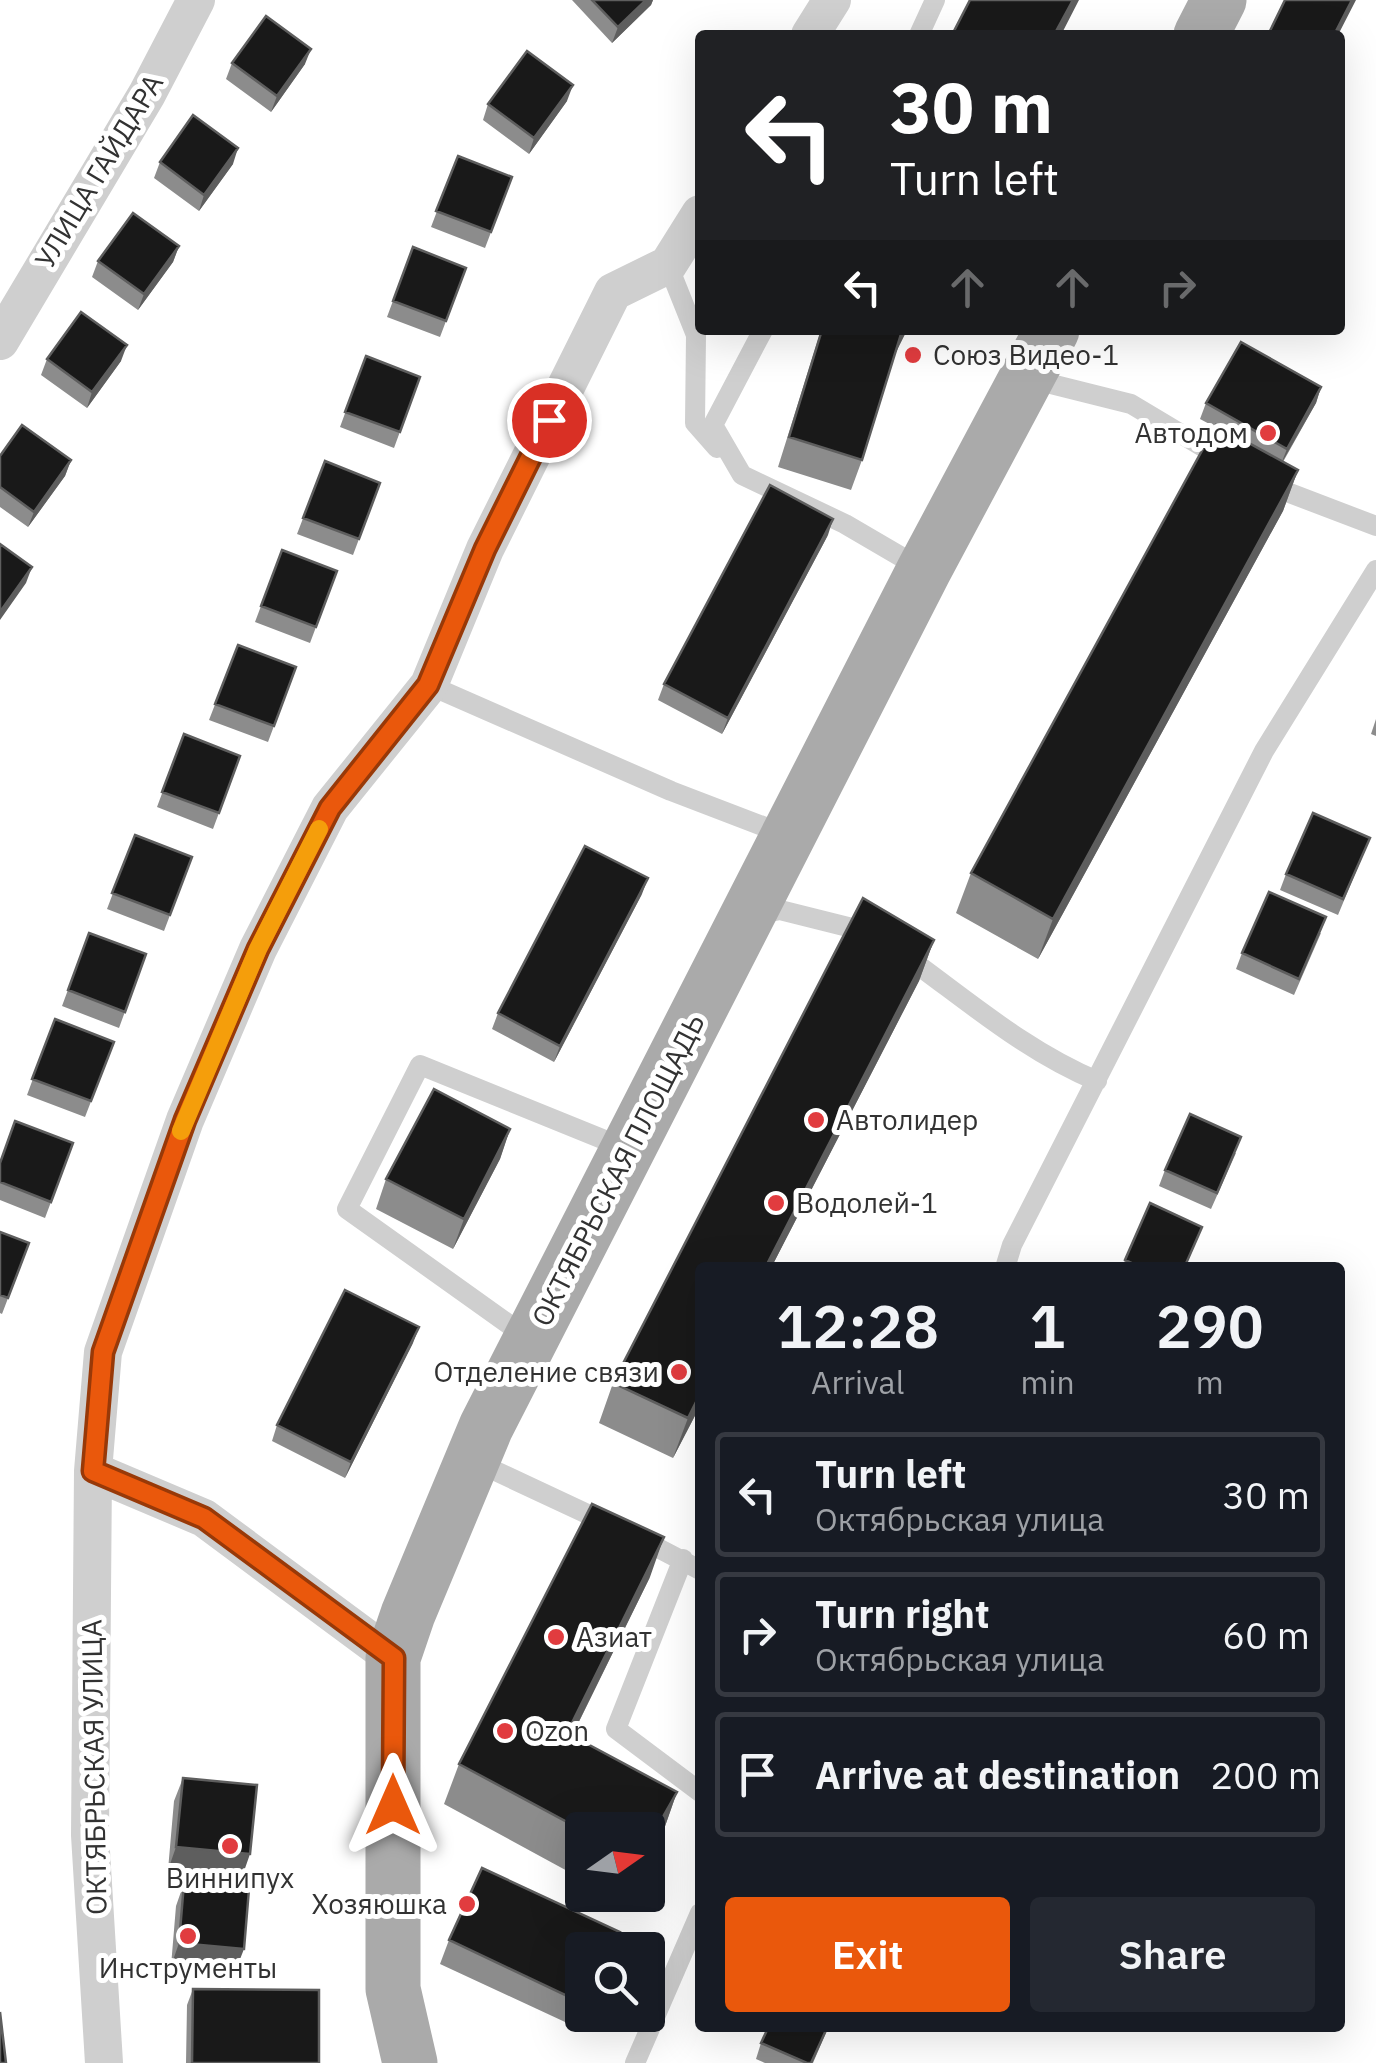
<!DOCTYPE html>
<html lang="en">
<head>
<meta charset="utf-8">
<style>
	body { margin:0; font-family:"IBM Plex Sans",sans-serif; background:#242831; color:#f1f3f6; height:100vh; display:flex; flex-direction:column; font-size:38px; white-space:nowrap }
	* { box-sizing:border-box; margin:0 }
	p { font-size:32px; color:#9ea1a6 }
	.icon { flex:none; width:55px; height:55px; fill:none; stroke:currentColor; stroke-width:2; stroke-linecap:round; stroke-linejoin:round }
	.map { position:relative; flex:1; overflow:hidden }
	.details { position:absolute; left:695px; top:1262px; width:650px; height:770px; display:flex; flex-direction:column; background:#171b24; border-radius:10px; box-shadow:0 10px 40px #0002 }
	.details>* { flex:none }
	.banner { position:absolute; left:695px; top:30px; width:650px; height:305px; border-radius:10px; box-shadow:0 10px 40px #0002; background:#202124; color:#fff; overflow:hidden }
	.needle { width:65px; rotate:76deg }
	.fabs { position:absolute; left:565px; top:1812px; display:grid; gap:20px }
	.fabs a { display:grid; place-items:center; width:100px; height:100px; border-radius:10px; background:#171b24; box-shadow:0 10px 40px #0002; font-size:50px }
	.pin { position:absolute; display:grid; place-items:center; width:85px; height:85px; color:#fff; margin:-42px; border:5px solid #fff; border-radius:50%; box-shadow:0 2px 10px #0007 }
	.me { position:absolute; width:110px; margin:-55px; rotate:0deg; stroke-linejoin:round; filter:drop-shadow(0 0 8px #0008) }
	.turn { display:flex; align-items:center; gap:35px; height:210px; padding:0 30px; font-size:45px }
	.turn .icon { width:130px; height:130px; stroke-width:2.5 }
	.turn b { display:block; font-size:70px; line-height:85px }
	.lanes { display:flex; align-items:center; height:95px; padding:0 30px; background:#0003; justify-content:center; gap:50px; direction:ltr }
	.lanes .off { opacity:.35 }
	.eta { display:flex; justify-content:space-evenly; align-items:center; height:170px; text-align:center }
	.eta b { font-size:60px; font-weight:600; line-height:70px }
	.cta { display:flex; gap:20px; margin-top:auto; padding:20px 30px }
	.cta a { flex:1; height:115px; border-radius:10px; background:#ea580c; color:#fff; font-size:40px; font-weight:600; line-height:115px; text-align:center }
	.cta a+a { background:#242831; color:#f1f3f6 }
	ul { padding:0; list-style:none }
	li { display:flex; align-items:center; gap:30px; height:125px; margin:0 20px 15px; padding:0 10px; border:5px solid #363941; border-radius:10px }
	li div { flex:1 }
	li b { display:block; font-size:38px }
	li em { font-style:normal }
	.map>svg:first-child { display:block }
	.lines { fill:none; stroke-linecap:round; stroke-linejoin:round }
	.lane { stroke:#cfcfcf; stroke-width:20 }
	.street { stroke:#cfcfcf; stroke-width:38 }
	.primary { stroke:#aaa; stroke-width:55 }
	.wall { fill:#8c8c8c }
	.shaded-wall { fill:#5e5e5e }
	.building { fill:#191919; stroke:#5e5e5e; stroke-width:2.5 }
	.route-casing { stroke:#983908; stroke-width:25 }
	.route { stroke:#ea580c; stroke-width:18 }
	.slow { stroke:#f59e0b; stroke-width:18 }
	.poi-dot { fill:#e13c3f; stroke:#fff; stroke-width:4 }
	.labels { text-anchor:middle; stroke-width:10; stroke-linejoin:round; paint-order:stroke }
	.street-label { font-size:28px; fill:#323232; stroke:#fff }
	.poi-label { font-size:28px; fill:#323232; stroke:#fff; text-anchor:start }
</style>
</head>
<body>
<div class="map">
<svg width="1376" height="2063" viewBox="0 0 1376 2063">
	<rect width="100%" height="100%" fill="#fff"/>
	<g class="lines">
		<path class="lane" d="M 919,35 L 935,0
			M 668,265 L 696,335 L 695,423 L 717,448
			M 763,330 L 713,425 L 742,475 L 845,524 L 922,569
			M 1031,379 L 1131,404 L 1223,459
			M 1266,484 L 1376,526
			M 429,685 L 671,791 L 786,835
			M 755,915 L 780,910 L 872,933
			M 904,955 C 967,1000 1025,1051 1097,1081
			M 1005,1268 L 1012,1245 L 1264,751 L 1376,570
			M 528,1338 L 347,1209 L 420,1065 L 627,1149
			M 474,1461 L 611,1525
			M 637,1537 L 700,1570
			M 683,1559 L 616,1729 L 700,1792
			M 635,2063 L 700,1913"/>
		<path class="street" d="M 810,35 L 832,0
			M 0,341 L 147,94 L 196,0
			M 93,1471 L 204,1518 L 393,1658
			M 104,2063 L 90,1835 L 93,1471 L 103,1352 L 185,1120 L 258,949 L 330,808 L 429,685 L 485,549 L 613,292 L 668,265 L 700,214"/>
		<path class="primary" d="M 1201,35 L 1219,0
			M 410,2063 L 393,1989 L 393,1658 L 408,1614 L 486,1427 L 924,570 L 1052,330"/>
	</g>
	<path class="wall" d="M 572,0 L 653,0 L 651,5 L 612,43 Z
		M 232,63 L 305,64 L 271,112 L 226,79 Z
		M 567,101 L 529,154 L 483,120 L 488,104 Z
		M 458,156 L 512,177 L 485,248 L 431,227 Z
		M 160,162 L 233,164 L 199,211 L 154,178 Z
		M 179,246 L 173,262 L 138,310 L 92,277 L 98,261 Z
		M 413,247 L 466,268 L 440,337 L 387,317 Z
		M 821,330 L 907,330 L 894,356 L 862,460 L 851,490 L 778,467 Z
		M 366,356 L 420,377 L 394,448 L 340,427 Z
		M 47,359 L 121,361 L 87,408 L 41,375 Z
		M 1321,387 L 1316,403 L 1283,462 L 1298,470 L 1283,511 L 1038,959 L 956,913 L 971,873 L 1215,427 L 1200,419 L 1206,403 Z
		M 0,456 L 71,460 L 65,476 L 28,527 L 0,507 Z
		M 325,461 L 380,483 L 353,555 L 297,534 Z
		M 828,535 L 722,734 L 658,700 L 664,684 Z
		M 282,550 L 337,571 L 310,643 L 255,622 Z
		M 238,645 L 296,667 L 268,742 L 209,720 Z
		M 1376,719 L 1376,736 L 1371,734 Z
		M 184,734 L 240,756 L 213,829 L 157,807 Z
		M 135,835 L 192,857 L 164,931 L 107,909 Z
		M 1370,838 L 1338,915 L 1280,890 L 1286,874 Z
		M 642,894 L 554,1062 L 492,1029 L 498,1013 Z
		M 863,898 L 934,940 L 919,981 L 771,1268 L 700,1268 L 700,1406 L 673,1458 L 599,1423 L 613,1383 Z
		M 89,933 L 146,954 L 119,1028 L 62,1006 Z
		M 1321,933 L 1294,995 L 1236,969 L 1242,953 Z
		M 55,1019 L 114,1042 L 85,1117 L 27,1095 Z
		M 510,1129 L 500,1159 L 453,1249 L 376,1209 L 386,1179 Z
		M 73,1143 L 45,1218 L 0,1200 L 0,1163 Z
		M 1236,1153 L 1211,1209 L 1159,1186 L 1165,1170 Z
		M 1202,1227 L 1185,1268 L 1122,1268 L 1125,1260 Z
		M 0,1232 L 29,1243 L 2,1314 L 0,1313 Z
		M 413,1343 L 345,1478 L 272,1441 L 277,1425 Z
		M 650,1577 L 572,1736 L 677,1792 L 663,1832 L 582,1830 L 582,1879 L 444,1804 L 459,1764 Z
		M 183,1778 L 242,1877 L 168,1870 L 174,1801 Z
		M 184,1883 L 235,1972 L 171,1966 L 176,1906 Z
		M 620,1932 L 613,1950 L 582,1950 L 582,2015 L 578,2028 L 440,1964 L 449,1940 Z
		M 193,1989 L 319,2063 L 186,2063 L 187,2005 Z
		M 828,2028 L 813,2063 L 765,2063 L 756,2059 L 761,2043 Z"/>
	<path class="shaded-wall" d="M 646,0 L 653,0 L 651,5 L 612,43 L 618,27 Z
		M 1073,0 L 1079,0 L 1061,35 L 1054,35 Z
		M 1352,0 L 1356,0 L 1338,35 L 1334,35 Z
		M 311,49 L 305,64 L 271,112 L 277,96 Z
		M 573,85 L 567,101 L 529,154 L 534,138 Z
		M 238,148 L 233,164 L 199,211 L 204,195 Z
		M 179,246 L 173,262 L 138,310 L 144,294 Z
		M 902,330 L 907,330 L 890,364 Z
		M 127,345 L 121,361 L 87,408 L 92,392 Z
		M 1321,387 L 1316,403 L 1281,464 L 1287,449 Z
		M 71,460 L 65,476 L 28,527 L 34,512 Z
		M 1298,470 L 1283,511 L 1038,959 L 1053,919 Z
		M 833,519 L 828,535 L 722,734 L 728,718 Z
		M 32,567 L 26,583 L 0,620 L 0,612 Z
		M 648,878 L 642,894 L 554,1062 L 560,1046 Z
		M 934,940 L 919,981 L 771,1268 L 765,1268 Z
		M 510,1129 L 500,1159 L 453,1249 L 464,1219 Z
		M 419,1327 L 413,1343 L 345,1478 L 351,1462 Z
		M 700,1394 L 700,1406 L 673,1458 L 688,1418 Z
		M 664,1537 L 650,1577 L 553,1774 L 567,1733 Z
		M 677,1792 L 663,1832 L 648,1858 L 648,1843 Z
		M 176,1847 L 250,1854 L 242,1877 L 168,1870 Z
		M 179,1943 L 244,1949 L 235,1972 L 171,1966 Z"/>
	<path class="building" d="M 592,0 L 646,0 L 618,27 Z
		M 970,0 L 1073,0 L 1054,35 L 952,35 Z
		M 1285,0 L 1352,0 L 1334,35 L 1268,35 Z
		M 266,16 L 311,49 L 277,96 L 232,63 Z
		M 527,51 L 573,85 L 534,138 L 488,104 Z
		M 193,115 L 238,148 L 204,195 L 160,162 Z
		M 458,156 L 512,177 L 491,232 L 436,211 Z
		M 133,213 L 179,246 L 144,294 L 98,261 Z
		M 413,247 L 466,268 L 446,321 L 393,301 Z
		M 81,312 L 127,345 L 92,392 L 47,359 Z
		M 822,330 L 887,330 L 901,334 L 862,460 L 789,437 Z
		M 1241,342 L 1321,387 L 1287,449 L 1206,403 Z
		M 366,356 L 420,377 L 400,432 L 345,412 Z
		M 22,425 L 71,460 L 34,512 L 0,487 L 0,456 Z
		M 1216,425 L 1298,470 L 1053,919 L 971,873 Z
		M 325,461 L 380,483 L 359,539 L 303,518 Z
		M 770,485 L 833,519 L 728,718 L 664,684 Z
		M 0,544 L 32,567 L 0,612 Z
		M 282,550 L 337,571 L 316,627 L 261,606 Z
		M 238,645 L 296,667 L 274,726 L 215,704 Z
		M 184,734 L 240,756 L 219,813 L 162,792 Z
		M 1313,813 L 1370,838 L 1343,899 L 1286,874 Z
		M 135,835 L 192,857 L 170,915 L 112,893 Z
		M 585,846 L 648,878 L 560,1046 L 498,1013 Z
		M 1269,892 L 1326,917 L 1299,979 L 1242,953 Z
		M 863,898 L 934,940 L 765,1268 L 700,1268 L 700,1394 L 688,1418 L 613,1383 Z
		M 89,933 L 146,954 L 125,1012 L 68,990 Z
		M 55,1019 L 114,1042 L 91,1101 L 32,1079 Z
		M 434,1089 L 510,1129 L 464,1219 L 386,1179 Z
		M 1190,1114 L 1241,1137 L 1217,1193 L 1165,1170 Z
		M 15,1121 L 73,1143 L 51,1202 L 0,1182 L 0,1163 Z
		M 1150,1203 L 1202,1227 L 1184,1268 L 1142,1268 L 1125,1260 Z
		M 0,1232 L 29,1243 L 8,1298 L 0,1295 Z
		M 345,1290 L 419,1327 L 351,1462 L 277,1425 Z
		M 592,1504 L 664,1537 L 567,1733 L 677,1792 L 648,1843 L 648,1830 L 582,1830 L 459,1764 Z
		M 183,1778 L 257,1785 L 250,1854 L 176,1847 Z
		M 482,1868 L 620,1932 L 611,1950 L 582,1950 L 582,2003 L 449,1940 Z
		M 184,1883 L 249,1889 L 244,1949 L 179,1943 Z
		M 193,1989 L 319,1990 L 319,2063 L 192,2063 Z
		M 0,2012 L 6,2063 L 0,2063 Z
		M 768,2028 L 827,2028 L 811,2063 L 807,2063 L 761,2043 Z"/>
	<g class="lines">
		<defs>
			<path id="route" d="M 393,1805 L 394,1658 L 204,1518 L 93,1471 L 103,1352 L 185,1120 L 258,949 L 330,808 L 428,685 L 485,549 L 549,420"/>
		</defs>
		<use href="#route" class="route-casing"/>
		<use href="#route" class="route"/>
		<path class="slow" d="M 181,1131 L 258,949 L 319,829"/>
	</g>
	<g class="poi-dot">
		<circle cx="913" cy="355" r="10"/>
		<circle cx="1268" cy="433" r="10"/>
		<circle cx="816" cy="1120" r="10"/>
		<circle cx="776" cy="1203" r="10"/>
		<circle cx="679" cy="1372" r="10"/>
		<circle cx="556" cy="1637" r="10"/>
		<circle cx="505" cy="1731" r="10"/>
		<circle cx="230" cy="1846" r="10"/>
		<circle cx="467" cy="1904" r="10"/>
		<circle cx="188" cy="1936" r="10"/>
	</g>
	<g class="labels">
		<g class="street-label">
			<text transform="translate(99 171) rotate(-59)" y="10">УЛИЦА ГАЙДАРА</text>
			<text transform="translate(618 1170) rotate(-63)" y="10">ОКТЯБРЬСКАЯ ПЛОЩАДЬ</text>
			<text transform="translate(94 1767) rotate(-91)" y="10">ОКТЯБРЬСКАЯ УЛИЦА</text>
		</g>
		<g class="poi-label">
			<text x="933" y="365">Союз Видео-1</text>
			<text x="1248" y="443" text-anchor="end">Автодом</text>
			<text x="836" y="1130">Автолидер</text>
			<text x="796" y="1213">Водолей-1</text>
			<text x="659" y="1382" text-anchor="end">Отделение связи</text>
			<text x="576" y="1647">Азиат</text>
			<text x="525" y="1741">Ozon</text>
			<text x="230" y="1888" text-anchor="middle">Виннипух</text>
			<text x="447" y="1914" text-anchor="end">Хозяюшка</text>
			<text x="188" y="1978" text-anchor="middle">Инструменты</text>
		</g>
	</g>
</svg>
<div class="fabs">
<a><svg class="needle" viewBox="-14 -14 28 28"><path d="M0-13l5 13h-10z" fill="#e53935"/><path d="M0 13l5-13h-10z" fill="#9ea1a6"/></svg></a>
<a><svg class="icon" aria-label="search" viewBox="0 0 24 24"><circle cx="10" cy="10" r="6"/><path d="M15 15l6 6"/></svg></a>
</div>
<div class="pin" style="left:549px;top:420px;background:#d93025"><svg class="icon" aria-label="arrive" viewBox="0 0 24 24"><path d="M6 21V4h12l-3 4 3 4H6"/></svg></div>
<svg class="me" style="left:393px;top:1805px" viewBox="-20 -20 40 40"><path d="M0-17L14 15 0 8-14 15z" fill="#ea580c" stroke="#fff" stroke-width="4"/></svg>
<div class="banner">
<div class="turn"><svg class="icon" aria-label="left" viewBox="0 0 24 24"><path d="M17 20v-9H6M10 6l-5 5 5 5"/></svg><div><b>30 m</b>Turn left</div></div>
<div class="lanes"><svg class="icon" aria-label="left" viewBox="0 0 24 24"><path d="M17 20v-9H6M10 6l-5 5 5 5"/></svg><svg class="icon off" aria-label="ahead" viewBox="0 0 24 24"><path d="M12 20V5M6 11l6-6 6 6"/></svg><svg class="icon off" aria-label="ahead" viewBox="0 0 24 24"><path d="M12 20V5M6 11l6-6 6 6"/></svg><svg class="icon off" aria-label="right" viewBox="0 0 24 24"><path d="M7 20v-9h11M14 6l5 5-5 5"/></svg></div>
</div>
<section class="details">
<div class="eta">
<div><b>12:28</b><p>Arrival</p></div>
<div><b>1</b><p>min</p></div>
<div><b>290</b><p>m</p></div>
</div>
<ul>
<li><svg class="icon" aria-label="left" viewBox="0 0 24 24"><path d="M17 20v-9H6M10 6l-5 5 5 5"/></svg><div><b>Turn left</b><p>Октябрьская улица</p></div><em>30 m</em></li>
<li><svg class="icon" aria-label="right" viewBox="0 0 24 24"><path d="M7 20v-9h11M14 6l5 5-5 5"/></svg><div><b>Turn right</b><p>Октябрьская улица</p></div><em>60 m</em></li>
<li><svg class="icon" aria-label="arrive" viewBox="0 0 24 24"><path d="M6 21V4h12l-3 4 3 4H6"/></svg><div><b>Arrive at destination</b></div><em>200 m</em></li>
</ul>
<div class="cta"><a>Exit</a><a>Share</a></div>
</section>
</div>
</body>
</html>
